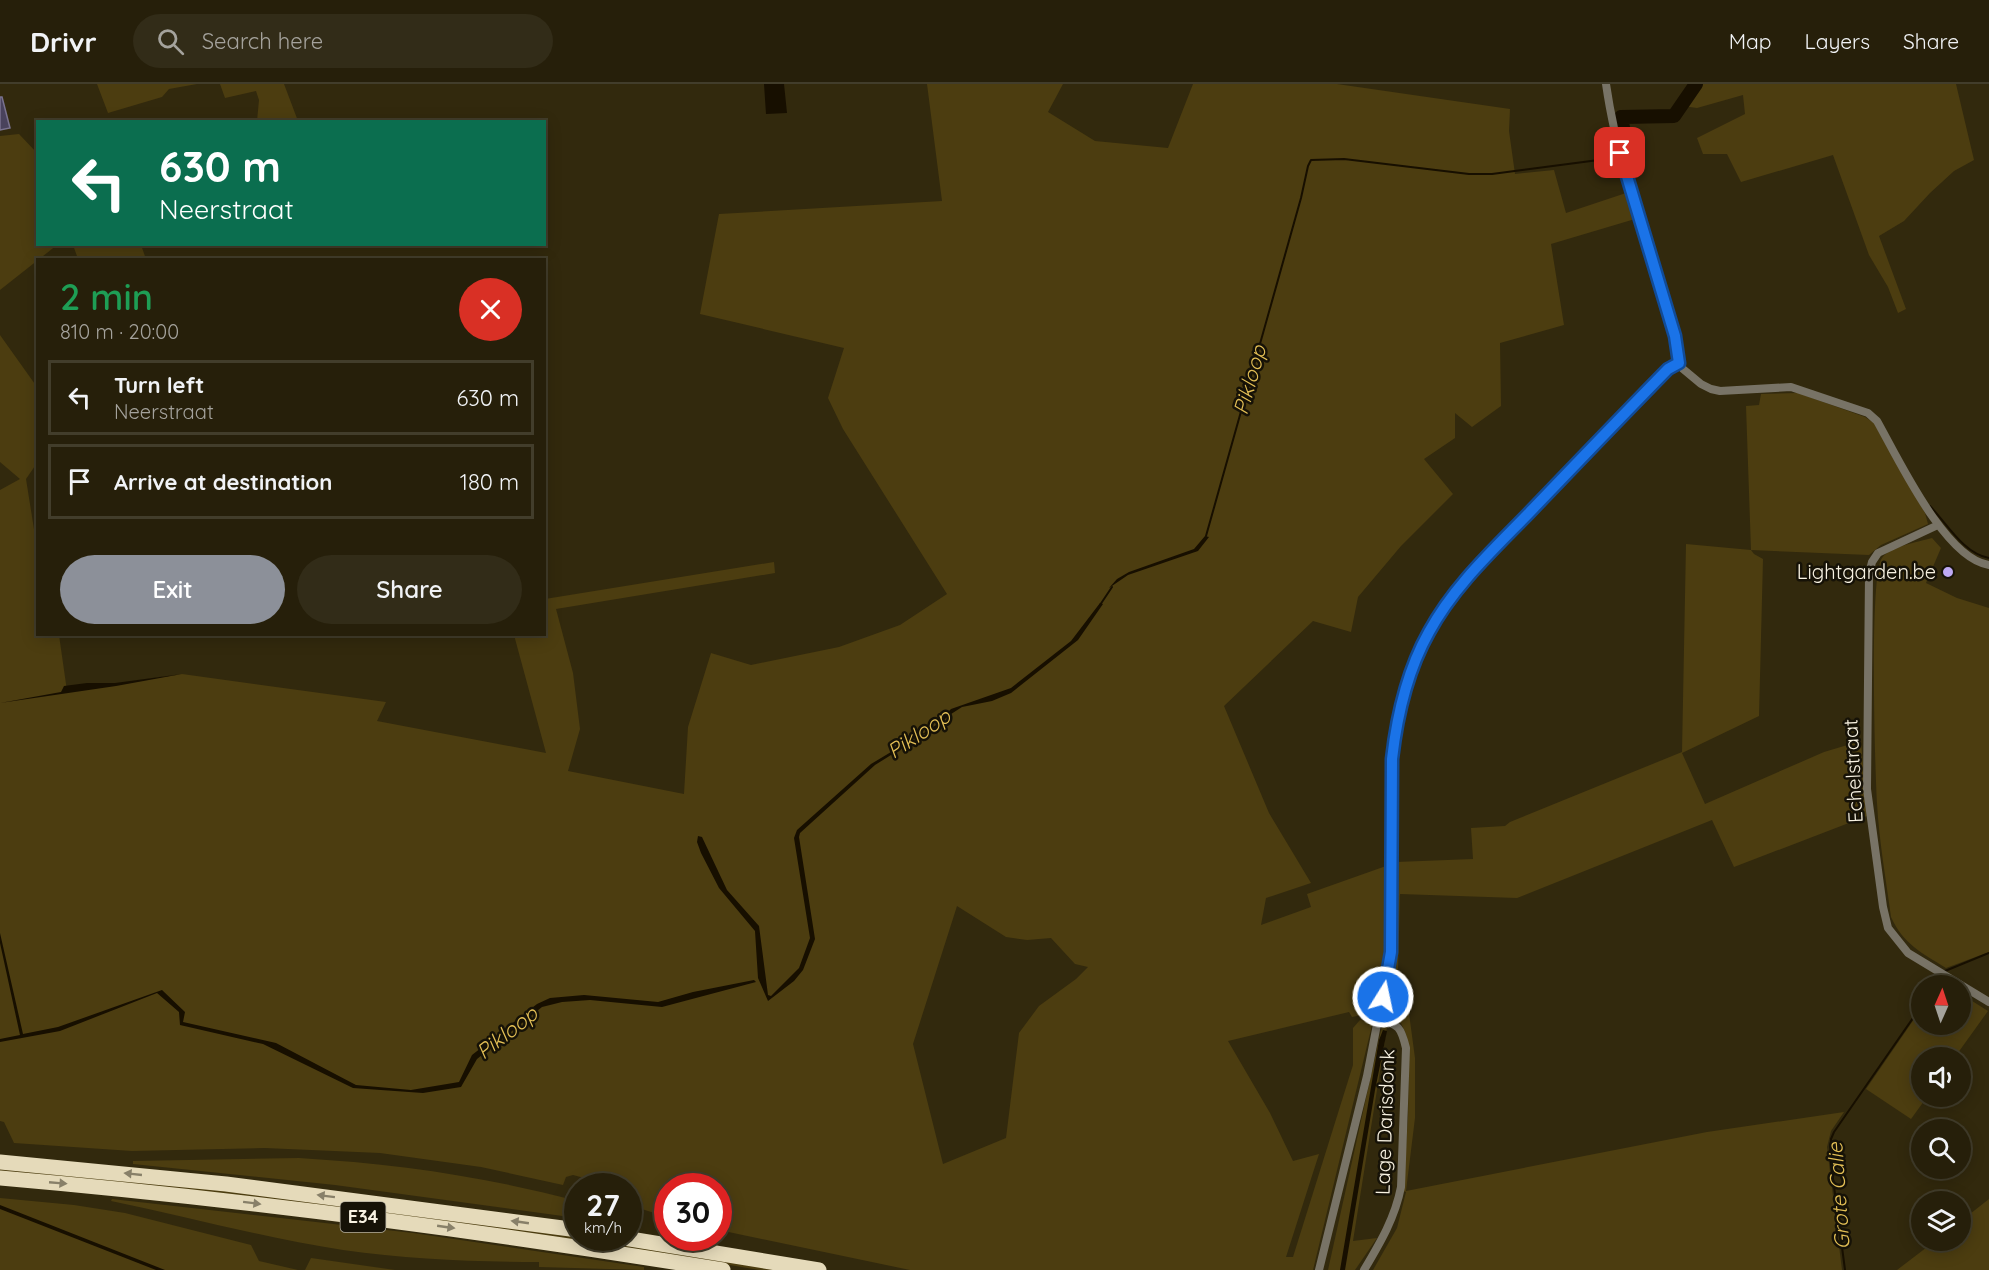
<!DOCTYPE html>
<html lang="en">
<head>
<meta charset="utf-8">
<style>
	body { margin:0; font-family:Quicksand,sans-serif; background:#322c18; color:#f1f3f6; height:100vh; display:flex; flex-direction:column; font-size:22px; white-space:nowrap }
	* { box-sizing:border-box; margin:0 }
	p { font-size:20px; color:#a4a29c }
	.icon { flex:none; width:33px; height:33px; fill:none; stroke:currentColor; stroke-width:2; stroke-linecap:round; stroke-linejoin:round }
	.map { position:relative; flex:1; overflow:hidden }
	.panel { position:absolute; left:36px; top:174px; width:510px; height:378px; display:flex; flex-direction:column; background:#261f0a; border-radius:0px; box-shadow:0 3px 15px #0003,0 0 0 2px #423d2b }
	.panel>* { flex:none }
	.guide { position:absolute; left:36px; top:36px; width:510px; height:126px; border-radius:0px; box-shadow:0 3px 15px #0003,0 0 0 2px #423d2b; background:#0b6e4f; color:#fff; overflow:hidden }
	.needle { width:39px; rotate:3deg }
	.fabs { position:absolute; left:1911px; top:891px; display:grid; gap:12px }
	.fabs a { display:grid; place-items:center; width:60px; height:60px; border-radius:50%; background:#261f0a; box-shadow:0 3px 15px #0003,0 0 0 2px #423d2b; font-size:30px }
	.speed { position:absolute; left:564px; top:1089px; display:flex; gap:12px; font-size:30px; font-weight:700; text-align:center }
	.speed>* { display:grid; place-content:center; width:78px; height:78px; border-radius:50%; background:#261f0a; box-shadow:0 3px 15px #0003,0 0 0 2px #423d2b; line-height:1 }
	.speed small { font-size:15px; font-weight:400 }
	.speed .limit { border:9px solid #d22; background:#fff; color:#111 }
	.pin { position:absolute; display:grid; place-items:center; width:51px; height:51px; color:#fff; margin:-26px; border-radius:12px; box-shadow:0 3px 9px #0006 }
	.me { position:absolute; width:66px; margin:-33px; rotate:10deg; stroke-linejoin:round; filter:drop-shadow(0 0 4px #0008) }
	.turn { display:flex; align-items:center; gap:21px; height:126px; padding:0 24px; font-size:27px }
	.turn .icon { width:78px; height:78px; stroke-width:2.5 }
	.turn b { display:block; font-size:42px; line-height:51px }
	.round { display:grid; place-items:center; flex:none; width:63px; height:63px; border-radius:32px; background:#322c18 }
	.summary { display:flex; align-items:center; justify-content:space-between; height:102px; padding:0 24px }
	h1 { font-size:36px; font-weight:600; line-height:45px; color:#1e9e55 }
	.button { display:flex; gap:12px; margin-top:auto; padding:12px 24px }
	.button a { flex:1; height:69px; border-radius:36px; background:#8c9099; color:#fff; font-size:24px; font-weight:600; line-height:69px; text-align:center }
	.button a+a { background:#322c18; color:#f1f3f6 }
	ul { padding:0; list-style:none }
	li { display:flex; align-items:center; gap:18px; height:75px; margin:0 12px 9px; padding:0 12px; border:3px solid #423d2b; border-radius:0px }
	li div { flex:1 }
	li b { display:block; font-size:22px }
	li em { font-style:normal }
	header { display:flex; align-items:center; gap:36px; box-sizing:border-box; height:84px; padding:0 30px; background:#261f0a; border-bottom:2px solid #423d2b }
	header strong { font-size:28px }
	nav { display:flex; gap:33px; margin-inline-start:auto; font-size:21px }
	.search { width:420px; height:54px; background:#322c18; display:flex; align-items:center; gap:15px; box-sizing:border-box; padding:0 21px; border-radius:33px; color:#a4a29c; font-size:22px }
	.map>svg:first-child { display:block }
	.green { fill:#4c3d10; fill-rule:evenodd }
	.water { fill:#170f00 }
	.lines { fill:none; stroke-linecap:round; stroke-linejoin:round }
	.stream { stroke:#170f00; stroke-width:2 }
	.river { stroke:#170f00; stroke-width:14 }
	.building { fill:#49425c; stroke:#79728e; stroke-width:1.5 }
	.street { stroke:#787366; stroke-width:8 }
	.highway { stroke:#e5daba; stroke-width:15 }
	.oneway { fill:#888069 }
	.route-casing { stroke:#114b97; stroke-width:15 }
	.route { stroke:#1a73e8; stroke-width:10 }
	.poi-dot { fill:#bea9f4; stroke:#161207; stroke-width:2 }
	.labels { text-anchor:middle; stroke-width:5; stroke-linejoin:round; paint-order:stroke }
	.shield { fill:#161207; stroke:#b4afa0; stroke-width:1.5 }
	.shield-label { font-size:18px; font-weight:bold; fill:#f8f2e2 }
	.poi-label { font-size:20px; fill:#f8f2e2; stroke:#161207; text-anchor:end }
	.street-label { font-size:20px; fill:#f8f2e2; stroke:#161207 }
	.water-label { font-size:21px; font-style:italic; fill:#e3bf55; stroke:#161207 }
</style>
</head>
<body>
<header>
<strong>Drivr</strong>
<div class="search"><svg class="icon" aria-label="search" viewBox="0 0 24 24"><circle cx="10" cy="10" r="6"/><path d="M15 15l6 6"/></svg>Search here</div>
<nav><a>Map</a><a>Layers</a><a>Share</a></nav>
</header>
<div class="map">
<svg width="1989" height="1186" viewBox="0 0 1989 1186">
	<rect width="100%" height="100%" fill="#32290d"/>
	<path class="green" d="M 97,0 L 197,0 L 169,5 L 162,13 L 108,29 Z
		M 220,0 L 284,0 L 298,37 L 257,37 L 259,16 L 256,7 L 225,14 Z
		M 927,0 L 1063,0 L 1048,28 L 1095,57 L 1168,64 L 1193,0 L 1337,0 L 1510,25 L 1509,47 L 1515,90 L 1554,86 L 1566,129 L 1626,109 L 1635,135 L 1551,160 L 1564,241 L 1500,259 L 1501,322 L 1472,343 L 1455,329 L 1455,354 L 1424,375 L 1453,410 L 1401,462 L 1358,513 L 1351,548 L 1313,537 L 1224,622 L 1269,729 L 1311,799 L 1266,814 L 1261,841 L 1311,823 L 1307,810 L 1386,782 L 1385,871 L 1376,923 L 1373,929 L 1352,933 L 1349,928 L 1228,957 L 1270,1029 L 1293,1077 L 1319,1070 L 1286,1173 L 1293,1173 L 1353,981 L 1353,944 L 1360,936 L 1371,937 L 1372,941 L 1313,1186 L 910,1186 L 719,1146 L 718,1102 L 668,1102 L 667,1133 L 629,1121 L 628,1102 L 614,1102 L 573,1091 L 566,1093 L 563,1101 L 481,1083 L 380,1069 L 265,1064 L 132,1067 L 14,1059 L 4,1038 L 0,1037 L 0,406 L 20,395 L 0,378 L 0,251 L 37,303 L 37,379 L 26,395 L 37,464 L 38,550 L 59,551 L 67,607 L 182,590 L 386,618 L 377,637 L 546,669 L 514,551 L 544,550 L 545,515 L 774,478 L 775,489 L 556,525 L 573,589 L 580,645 L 568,687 L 684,710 L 688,643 L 711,569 L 751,581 L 839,563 L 900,541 L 947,510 L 843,345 L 828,314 L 844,264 L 700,230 L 719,130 L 942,117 ZM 957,822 L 1006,853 L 1027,856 L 1051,854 L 1075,880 L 1088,883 L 1076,895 L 1039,922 L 1019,949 L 1006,1054 L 943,1080 L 913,960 Z
		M 1693,0 L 1956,0 L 1974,76 L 1954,87 L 1930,109 L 1904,137 L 1879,152 L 1906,225 L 1898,229 L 1888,203 L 1869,171 L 1833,71 L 1741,98 L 1727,70 L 1703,70 L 1697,54 L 1745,30 L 1743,11 L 1697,24 L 1676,21 Z
		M 19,50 L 37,69 L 38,160 L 57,161 L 0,206 L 0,52 Z
		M 73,161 L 141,161 L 146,175 L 78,175 Z
		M 1798,309 L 1865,333 L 1874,339 L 1925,429 L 1928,440 L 1881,461 L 1869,471 L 1751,466 L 1754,470 L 1763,475 L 1759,632 L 1682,669 L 1705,720 L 1824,668 L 1861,657 L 1867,732 L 1734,783 L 1712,736 L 1517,814 L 1400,810 L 1398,888 L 1404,892 L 1415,974 L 1415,1034 L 1406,1107 L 1707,1048 L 1844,1028 L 1831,1047 L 1827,1063 L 1842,1186 L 1373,1186 L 1397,1144 L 1406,1108 L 1403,1107 L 1408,1033 L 1409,969 L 1406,950 L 1401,939 L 1385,929 L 1395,877 L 1396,778 L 1473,775 L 1471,744 L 1505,742 L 1510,738 L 1682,668 L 1686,460 L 1751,466 L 1746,322 L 1759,321 L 1761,310 Z
		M 1932,454 L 1941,464 L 1926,499 L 1957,514 L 1989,524 L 1989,868 L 1946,884 C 1922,869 1903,860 1891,833 C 1886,795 1879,757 1877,719 C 1875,687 1869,491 1882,474 C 1891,462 1918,458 1932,454 Z
		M 1961,910 L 1988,927 L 1955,973 L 1922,974 L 1922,1012 L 1927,1013 L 1911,1035 L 1866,1005 L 1921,925 L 1922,940 L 1960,940 Z
		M 1382,942 L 1387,943 L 1353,1157 L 1377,1154 L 1355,1186 L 1328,1186 Z
		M 299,1074 C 398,1080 482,1092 577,1117 L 577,1134 L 335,1101 L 133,1080 L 133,1077 Z
		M 0,1085 L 168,1099 L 577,1152 L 786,1186 L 759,1186 L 724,1180 L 0,1089 Z
		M 0,1114 L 74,1121 L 125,1129 L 251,1161 L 259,1177 L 298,1186 L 0,1186 Z
		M 112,1115 L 413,1149 L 644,1183 L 644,1186 L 539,1183 L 539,1178 C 474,1178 408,1175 343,1166 C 265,1154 188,1133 111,1117 Z
		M 1989,1115 L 1989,1186 L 1897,1186 L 1935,1157 L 1960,1156 L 1961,1137 Z
		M 311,1174 L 395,1186 L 305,1186 Z"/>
	<path class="water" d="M 764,0 L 784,0 L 787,29 L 766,30 Z
		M 1205,452 L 1209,453 L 1198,467 L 1128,491 L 1109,504 L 1117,495 L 1129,488 L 1194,465 Z
		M 1100,519 L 1103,520 L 1078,556 L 1011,609 L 992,617 L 962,623 L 948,632 L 937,643 L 915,655 L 936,641 L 951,625 L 1011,604 L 1071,557 Z
		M 182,590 L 116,602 L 0,619 L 61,608 L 64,602 L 87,599 L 115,599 Z
		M 911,656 L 912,658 L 875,681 L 800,749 L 799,753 L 815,855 L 803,886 L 794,897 L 768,917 L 758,894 L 755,847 L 719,804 L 701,769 L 697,758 L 698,752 L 702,753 L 727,806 L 759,842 L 768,911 L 771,912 L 799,884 L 810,854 L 794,754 L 797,746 L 871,680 Z
		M 0,849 L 23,950 L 58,943 L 162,906 L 185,928 L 183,938 L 276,959 L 356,1001 L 411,1006 L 459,998 L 472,971 L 537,920 L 550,914 L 584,911 L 658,918 L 693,908 L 754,896 L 756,898 L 662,923 L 590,916 L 562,918 L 542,923 L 477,975 L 461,1003 L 423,1009 L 353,1004 L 263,960 L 180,941 L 179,928 L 157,909 L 60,947 L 0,958 L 0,955 L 20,951 L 0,859 Z
		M 1383,946 L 1387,947 L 1375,1006 L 1345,1186 L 1340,1186 L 1379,956 Z
		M 0,1121 L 165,1186 L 156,1186 L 0,1125 Z"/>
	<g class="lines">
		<path class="stream" d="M 1930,422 C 1947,440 1964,470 1989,474
			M 1206,452 L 1301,114 L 1308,82 L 1311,76 L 1344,75 L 1469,90 L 1492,90 L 1614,74
			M 1100,521 L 1112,503
			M 1945,887 L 1989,869
			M 1935,902 L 1941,894
			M 1845,1186 L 1830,1072 L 1831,1055 L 1834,1048 L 1922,921"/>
		<path class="river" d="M 1614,74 L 1628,71 L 1621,33 L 1674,32 L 1696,0"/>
	</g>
	<path class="building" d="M 0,13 L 2,13 L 10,44 L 0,46 Z"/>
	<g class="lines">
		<path class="street" d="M 1606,0 C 1618,84 1650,170 1675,252 L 1679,279 L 1683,285 L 1701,300 L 1711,305 L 1720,307 L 1791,303 L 1868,329 L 1877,337 C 1898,374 1945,475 1989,481
			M 1938,441 L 1878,469 L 1872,478 L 1869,490 L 1867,705 L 1883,823 L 1888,844 L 1908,869 L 1989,918
			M 1319,1186 L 1367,992 L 1391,868 L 1392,675 C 1397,631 1407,587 1429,548 C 1453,503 1490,469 1525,433 C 1573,383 1620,334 1668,285 L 1679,279
			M 1364,1186 C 1380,1159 1395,1134 1401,1103 L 1406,964 C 1401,943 1399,941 1379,935"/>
		<path class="highway" d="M 0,1078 L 226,1100 L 578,1146
			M 0,1094 C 242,1115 483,1147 723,1186
			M 624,1154 L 819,1186"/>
	</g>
	<defs><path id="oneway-solid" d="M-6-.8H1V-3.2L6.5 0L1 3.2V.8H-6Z" transform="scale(1.5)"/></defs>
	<g class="oneway">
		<use href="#oneway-solid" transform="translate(133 1090) rotate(-174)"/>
		<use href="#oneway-solid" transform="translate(58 1099) rotate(5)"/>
		<use href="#oneway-solid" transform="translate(326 1112) rotate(-173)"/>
		<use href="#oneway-solid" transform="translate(252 1119) rotate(7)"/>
		<use href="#oneway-solid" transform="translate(520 1138) rotate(-172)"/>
		<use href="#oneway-solid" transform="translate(446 1143) rotate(8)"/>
	</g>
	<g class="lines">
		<defs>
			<path id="route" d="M 1383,913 L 1391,868 L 1392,675 C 1397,631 1407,587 1429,548 C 1454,502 1492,467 1528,430 C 1575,381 1621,333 1668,285 L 1679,279 L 1675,252 L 1620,69"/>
		</defs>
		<use href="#route" class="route-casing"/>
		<use href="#route" class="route"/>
	</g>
	<circle class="poi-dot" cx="1948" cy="488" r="6"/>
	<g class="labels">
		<rect class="shield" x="340.5" y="1118" width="45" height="30" rx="4.5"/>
		<g class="shield-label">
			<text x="363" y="1139">E34</text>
		</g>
		<g class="poi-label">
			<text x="1936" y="495">Lightgarden.be</text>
		</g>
		<g class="street-label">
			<text transform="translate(1853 687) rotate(-93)" y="7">Echelstraat</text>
			<text transform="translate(1385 1038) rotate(-88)" y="7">Lage Darisdonk</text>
		</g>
		<g class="water-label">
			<text transform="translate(1250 296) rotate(-74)" y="7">Pikloop</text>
			<text transform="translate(919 650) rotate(-34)" y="7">Pikloop</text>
			<text transform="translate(507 949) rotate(-38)" y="7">Pikloop</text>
			<text transform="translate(1839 1112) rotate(-94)" y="7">Grote Calie</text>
		</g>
	</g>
</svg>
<div class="fabs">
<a><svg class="needle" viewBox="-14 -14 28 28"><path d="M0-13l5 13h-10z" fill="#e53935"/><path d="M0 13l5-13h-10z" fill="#a4a29c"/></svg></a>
<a><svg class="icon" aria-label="sound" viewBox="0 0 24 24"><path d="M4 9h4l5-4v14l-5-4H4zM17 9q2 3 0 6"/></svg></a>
<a><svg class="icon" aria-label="search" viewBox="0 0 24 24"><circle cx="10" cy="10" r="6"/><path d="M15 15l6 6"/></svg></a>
<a><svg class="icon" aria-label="layers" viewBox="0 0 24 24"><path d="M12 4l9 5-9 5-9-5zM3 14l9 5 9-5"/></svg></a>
</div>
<div class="speed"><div>27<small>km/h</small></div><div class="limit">30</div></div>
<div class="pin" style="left:1620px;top:69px;background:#d93025"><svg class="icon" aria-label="arrive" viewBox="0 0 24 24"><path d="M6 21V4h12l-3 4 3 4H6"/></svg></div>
<svg class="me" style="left:1383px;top:913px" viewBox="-20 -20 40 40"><circle r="17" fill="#1a73e8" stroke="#fff" stroke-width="3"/><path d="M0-11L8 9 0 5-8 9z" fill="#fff"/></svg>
<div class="guide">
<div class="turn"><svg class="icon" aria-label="left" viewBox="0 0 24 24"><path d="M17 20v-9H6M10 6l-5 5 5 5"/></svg><div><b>630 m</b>Neerstraat</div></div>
</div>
<section class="panel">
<div class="summary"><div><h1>2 min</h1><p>810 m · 20:00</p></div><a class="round" style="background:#d93025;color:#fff"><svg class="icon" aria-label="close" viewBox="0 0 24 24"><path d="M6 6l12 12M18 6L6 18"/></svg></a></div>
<ul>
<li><svg class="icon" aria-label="left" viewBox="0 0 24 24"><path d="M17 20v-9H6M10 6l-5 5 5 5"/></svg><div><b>Turn left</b><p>Neerstraat</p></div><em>630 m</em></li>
<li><svg class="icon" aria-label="arrive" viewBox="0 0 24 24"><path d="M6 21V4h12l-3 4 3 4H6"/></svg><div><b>Arrive at destination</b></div><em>180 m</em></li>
</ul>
<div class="button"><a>Exit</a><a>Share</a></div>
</section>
</div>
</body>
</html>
